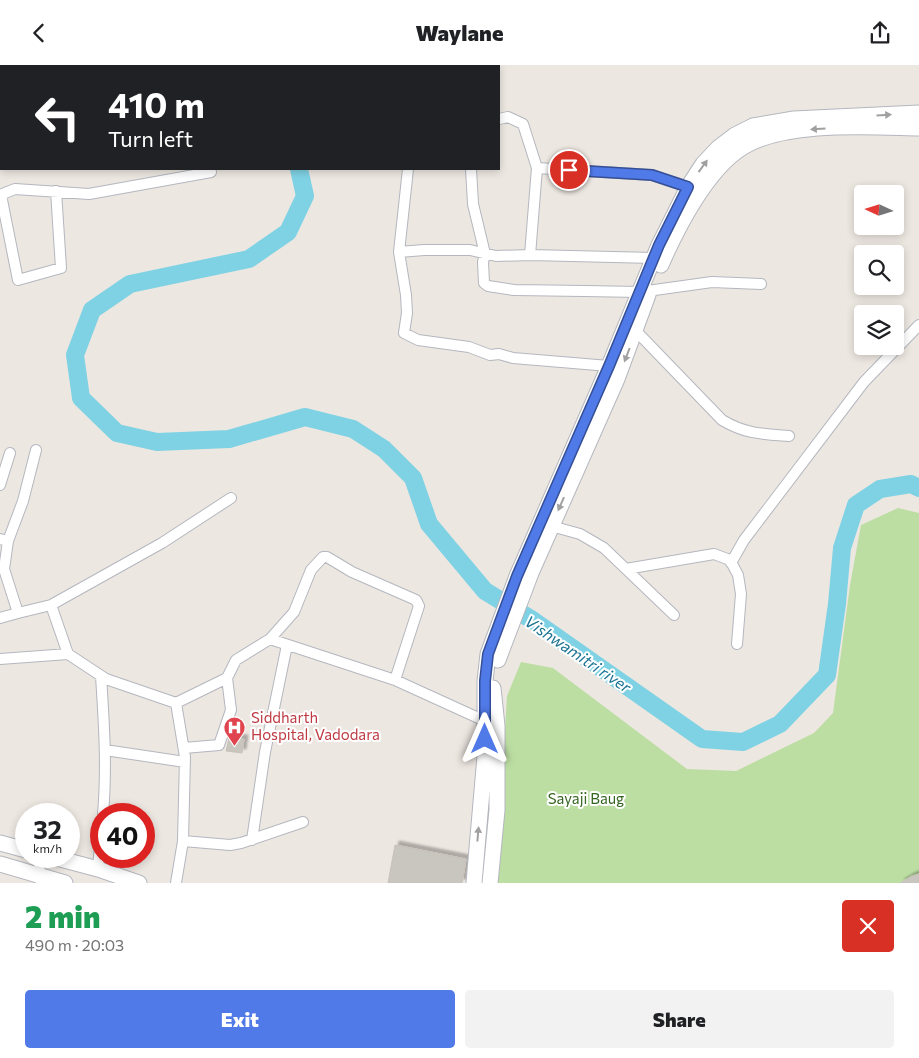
<!DOCTYPE html>
<html lang="en">
<head>
<meta charset="utf-8">
<style>
	body { margin:0; font-family:Commissioner,sans-serif; background:#f2f2f2; color:#202124; height:100vh; display:flex; flex-direction:column; font-size:19px; white-space:nowrap }
	* { box-sizing:border-box; margin:0 }
	p { font-size:16px; color:#757577 }
	.icon { flex:none; width:28px; height:28px; fill:none; stroke:currentColor; stroke-width:2; stroke-linecap:round; stroke-linejoin:round }
	.map { position:relative; height:818px; overflow:hidden }
	.details { display:flex; flex-direction:column; background:#fff; flex:1 }
	.details>* { flex:none }
	.guide { position:absolute; left:0px; top:0px; width:500px; height:105px; box-shadow:0 2px 8px #0003; background:#202124; color:#fff; overflow:hidden }
	.needle { width:32px; rotate:274deg }
	.buttons { position:absolute; left:854px; top:120px; display:grid; gap:10px }
	.buttons a { display:grid; place-items:center; width:50px; height:50px; border-radius:5px; background:#fff; box-shadow:0 2px 8px #0003; font-size:25px }
	.speed { position:absolute; left:15px; top:738px; display:flex; gap:10px; font-size:25px; font-weight:700; text-align:center }
	.speed>* { display:grid; place-content:center; width:65px; height:65px; border-radius:50%; background:#fff; box-shadow:0 2px 8px #0003; line-height:1 }
	.speed small { font-size:12px; font-weight:400 }
	.speed .limit { border:8px solid #d22; background:#fff; color:#111 }
	.pin { position:absolute; display:grid; place-items:center; width:42px; height:42px; color:#fff; margin:-21px; border:2px solid #fff; border-radius:50%; box-shadow:0 1px 5px #0007 }
	.me { position:absolute; width:55px; margin:-28px; rotate:0deg; stroke-linejoin:round; filter:drop-shadow(0 0 4px #0008) }
	.turn { display:flex; align-items:center; gap:18px; height:105px; padding:0 25px; font-size:22px }
	.turn .icon { width:65px; height:65px; stroke-width:2.5 }
	.turn b { display:block; font-size:35px; line-height:42px }
	.round { display:grid; place-items:center; flex:none; width:52px; height:52px; border-radius:5px; background:#f2f2f2 }
	.overview { display:flex; align-items:center; justify-content:space-between; height:85px; padding:0 25px }
	h1 { font-size:30px; font-weight:800; line-height:38px; color:#1e9e55 }
	.cta { display:flex; gap:10px; margin-top:auto; padding:10px 25px }
	.cta a { flex:1; height:58px; border-radius:5px; background:#517ae9; color:#fff; font-size:20px; font-weight:800; line-height:58px; text-align:center }
	.cta a+a { background:#f2f2f2; color:#202124 }
	header { display:flex; justify-content:space-between; align-items:center; height:65px; padding:0 25px; background:#fff; font-size:22px; font-weight:800 }
	.map>svg:first-child { display:block }
	.green { fill:#bcdea3 }
	.lines { fill:none; stroke-linecap:round; stroke-linejoin:round }
	.stream { stroke:#7fd2e4; stroke-width:3 }
	.river { stroke:#7fd2e4; stroke-width:18 }
	.building { fill:#c9c5bf; stroke:#c8c2ba; filter:url(#shadow) }
	.street-casing { stroke:#b4b7bf; stroke-width:12 }
	.secondary-casing { stroke:#b4b7bf; stroke-width:17 }
	.street { stroke:#fff; stroke-width:10 }
	.secondary { stroke:#fff; stroke-width:15 }
	.oneway { fill:#a0a0a0 }
	.route-casing { stroke:#354f97; stroke-width:12 }
	.route { stroke:#517ae9; stroke-width:9 }
	.labels { text-anchor:middle; stroke-width:4; stroke-linejoin:round; paint-order:stroke }
	.health-label { font-size:15px; fill:#be3a42; stroke:#fff; text-anchor:start }
	.park-label { font-size:15px; fill:#366522; stroke:#fff }
	.water-label { font-size:16px; font-style:italic; fill:#1b7493; stroke:#fff }
</style>
</head>
<body>
<header><svg class="icon" aria-label="back" viewBox="0 0 24 24"><path d="M15 5l-7 7 7 7"/></svg>Waylane<svg class="icon" aria-label="share" viewBox="0 0 24 24"><path d="M12 15V3M7 8l5-5 5 5M5 13v7h14v-7"/></svg></header>
<div class="map">
<svg width="919" height="818" viewBox="0 0 919 818">
	<defs>
		<filter id="shadow"><feDropShadow dx="4" dy="-4" stdDeviation="1" flood-color="#0004"/></filter>
	</defs>
	<rect width="100%" height="100%" fill="#ede7e1"/>
	<path class="green" d="M 898,443 L 919,448 L 919,818 L 496,818 L 507,631 L 521,597 L 553,603 L 687,704 L 736,706 L 814,668 L 833,648 L 850,520 L 861,460 Z"/>
	<g class="lines">
		<path class="stream" d="M 204,1 L 205,0"/>
		<path class="river" d="M 0,67 L 1,68
			M 299,104 L 305,131 L 288,167 L 249,194 L 130,219 L 92,245 L 75,290 L 81,333 L 117,368 L 157,377 L 229,374 L 305,352 L 353,364 L 384,384 L 413,413 L 429,459 L 485,526 L 534,556 L 702,674 L 743,677 L 780,659 L 827,610 L 837,539 L 842,483 L 856,440 L 880,424 L 911,419 L 919,423"/>
	</g>
	<path class="building" d="M 229,673 L 244,674 L 242,688 L 226,686 Z
		M 395,780 L 466,794 L 462,818 L 388,818 Z
		M 919,809 L 919,818 L 900,818 L 912,811 Z"/>
	<g class="lines">
		<defs>
			<path id="street" d="M 499,54 L 508,52 L 523,59 L 537,103 L 530,190
				M 537,103 L 652,110 L 688,122
				M 408,104 L 399,187 L 406,230 L 407,248 L 404,268 L 418,275 L 469,282 L 490,290 L 499,289 L 513,293 L 609,301
				M 471,104 L 473,139 L 485,189 L 483,197 L 484,218 L 488,221 L 514,225 L 584,226 L 640,227 L 712,217 L 761,219
				M 0,130 L 15,124 L 89,129 L 211,107
				M 1,130 L 18,215 L 61,203 L 56,126
				M 399,187 L 424,185 L 470,185 L 496,191 L 530,190 L 654,193
				M 636,266 L 722,355 C 745,369 763,369 789,371
				M 0,420 L 10,388
				M 551,461 L 580,469 L 604,483 L 674,550
				M 0,474 L 8,476 L 23,436 L 36,385
				M 731,498 L 744,475 L 864,317 L 919,260
				M 0,502 L 4,504 L 18,548 L 51,540 L 68,589 L 106,614 L 176,638 L 185,692 L 183,776 L 176,818
				M 4,504 L 8,476
				M 626,504 L 714,489 L 730,495 L 738,510 L 741,529 L 737,579
				M 51,540 L 162,478 L 231,433
				M 0,553 L 18,548
				M 270,574 L 395,615 L 485,656
				M 0,594 L 68,589
				M 101,611 C 104,657 107,703 103,749
				M 176,638 L 227,613
				M 184,683 L 219,680 L 231,645 L 227,613 L 236,595 L 270,574 L 294,547 L 311,505 L 323,492 L 327,492 L 352,507 L 416,535 L 419,541 L 395,615
				M 105,685 L 185,697
				M 252,775 L 265,687 L 287,580
				M 183,776 L 230,780 L 241,778 L 303,757
				M 39,791 L 40,815
				M 98,804 L 101,767"/>
			<path id="secondary" d="M 661,200 C 677,163 707,104 743,82 C 786,56 869,62 919,63
				M 498,595 L 531,508 L 617,314 L 648,230
				M 0,778 L 26,785
				M 49,791 L 98,804 L 139,818
				M 0,799 L 65,818
				M 474,818 L 485,691 L 485,616 L 488,589 L 517,511 L 609,301 L 659,180 L 688,122 L 703,99 L 718,83 L 735,70 L 753,61 L 794,54 L 919,48
				M 490,818 L 497,745 L 497,661 L 493,623"/>
		</defs>
		<use href="#street" class="street-casing"/>
		<use href="#secondary" class="secondary-casing"/>
		<use href="#street" class="street"/>
		<use href="#secondary" class="secondary"/>
	</g>
	<defs><path id="oneway-solid" d="M-6-.8H1V-3.2L6.5 0L1 3.2V.8H-6Z" transform="scale(1.25)"/></defs>
	<g class="oneway">
		<use href="#oneway-solid" transform="translate(884 50) rotate(-3)"/>
		<use href="#oneway-solid" transform="translate(818 64) rotate(176)"/>
		<use href="#oneway-solid" transform="translate(703 101) rotate(-54)"/>
		<use href="#oneway-solid" transform="translate(627 290) rotate(111)"/>
		<use href="#oneway-solid" transform="translate(561 439) rotate(114)"/>
		<use href="#oneway-solid" transform="translate(478 769) rotate(-85)"/>
	</g>
	<g class="lines">
		<defs>
			<path id="route" d="M 485,674 L 485,616 L 488,589 L 517,511 L 609,301 L 659,180 L 688,122 L 652,110 L 569,105"/>
		</defs>
		<use href="#route" class="route-casing"/>
		<use href="#route" class="route"/>
	</g>
	<defs>
		<symbol id="hospital-pin" viewBox="-11 -11 22 30"><path d="M0 17L-7.5 6A9.5 9.5 0 1 1 7.5 6Z" fill="#e0444e" stroke="#fff"/><path d="M-5-5h3v3.5h4V-5h3V5h-3V1.5h-4V5h-3Z" fill="#fff"/></symbol>
	</defs>
	<g fill-rule="evenodd">
		<use href="#hospital-pin" x="222" y="650" width="25" height="34"/>
	</g>
	<g class="labels">
		<g class="health-label">
			<text x="251" y="658">Siddharth<tspan x="251" dy="17">Hospital, Vadodara</tspan></text>
		</g>
		<g class="park-label">
			<text x="586" y="739">Sayaji Baug</text>
		</g>
		<g class="water-label">
			<text transform="translate(578 589) rotate(34)" y="6">Vishwamitri river</text>
		</g>
	</g>
</svg>
<div class="buttons">
<a><svg class="needle" viewBox="-14 -14 28 28"><path d="M0-13l5 13h-10z" fill="#e53935"/><path d="M0 13l5-13h-10z" fill="#757577"/></svg></a>
<a><svg class="icon" aria-label="search" viewBox="0 0 24 24"><circle cx="10" cy="10" r="6"/><path d="M15 15l6 6"/></svg></a>
<a><svg class="icon" aria-label="layers" viewBox="0 0 24 24"><path d="M12 4l9 5-9 5-9-5zM3 14l9 5 9-5"/></svg></a>
</div>
<div class="speed"><div>32<small>km/h</small></div><div class="limit">40</div></div>
<div class="pin" style="left:569px;top:105px;background:#d93025"><svg class="icon" aria-label="arrive" viewBox="0 0 24 24"><path d="M6 21V4h12l-3 4 3 4H6"/></svg></div>
<svg class="me" style="left:485px;top:674px" viewBox="-20 -20 40 40"><path d="M0-17L14 15 0 8-14 15z" fill="#517ae9" stroke="#fff" stroke-width="4"/></svg>
<div class="guide">
<div class="turn"><svg class="icon" aria-label="left" viewBox="0 0 24 24"><path d="M17 20v-9H6M10 6l-5 5 5 5"/></svg><div><b>410 m</b>Turn left</div></div>
</div>
</div>
<section class="details">
<div class="overview"><div><h1>2 min</h1><p>490 m · 20:03</p></div><a class="round" style="background:#d93025;color:#fff"><svg class="icon" aria-label="close" viewBox="0 0 24 24"><path d="M6 6l12 12M18 6L6 18"/></svg></a></div>
<div class="cta"><a>Exit</a><a>Share</a></div>
</section>
</body>
</html>
